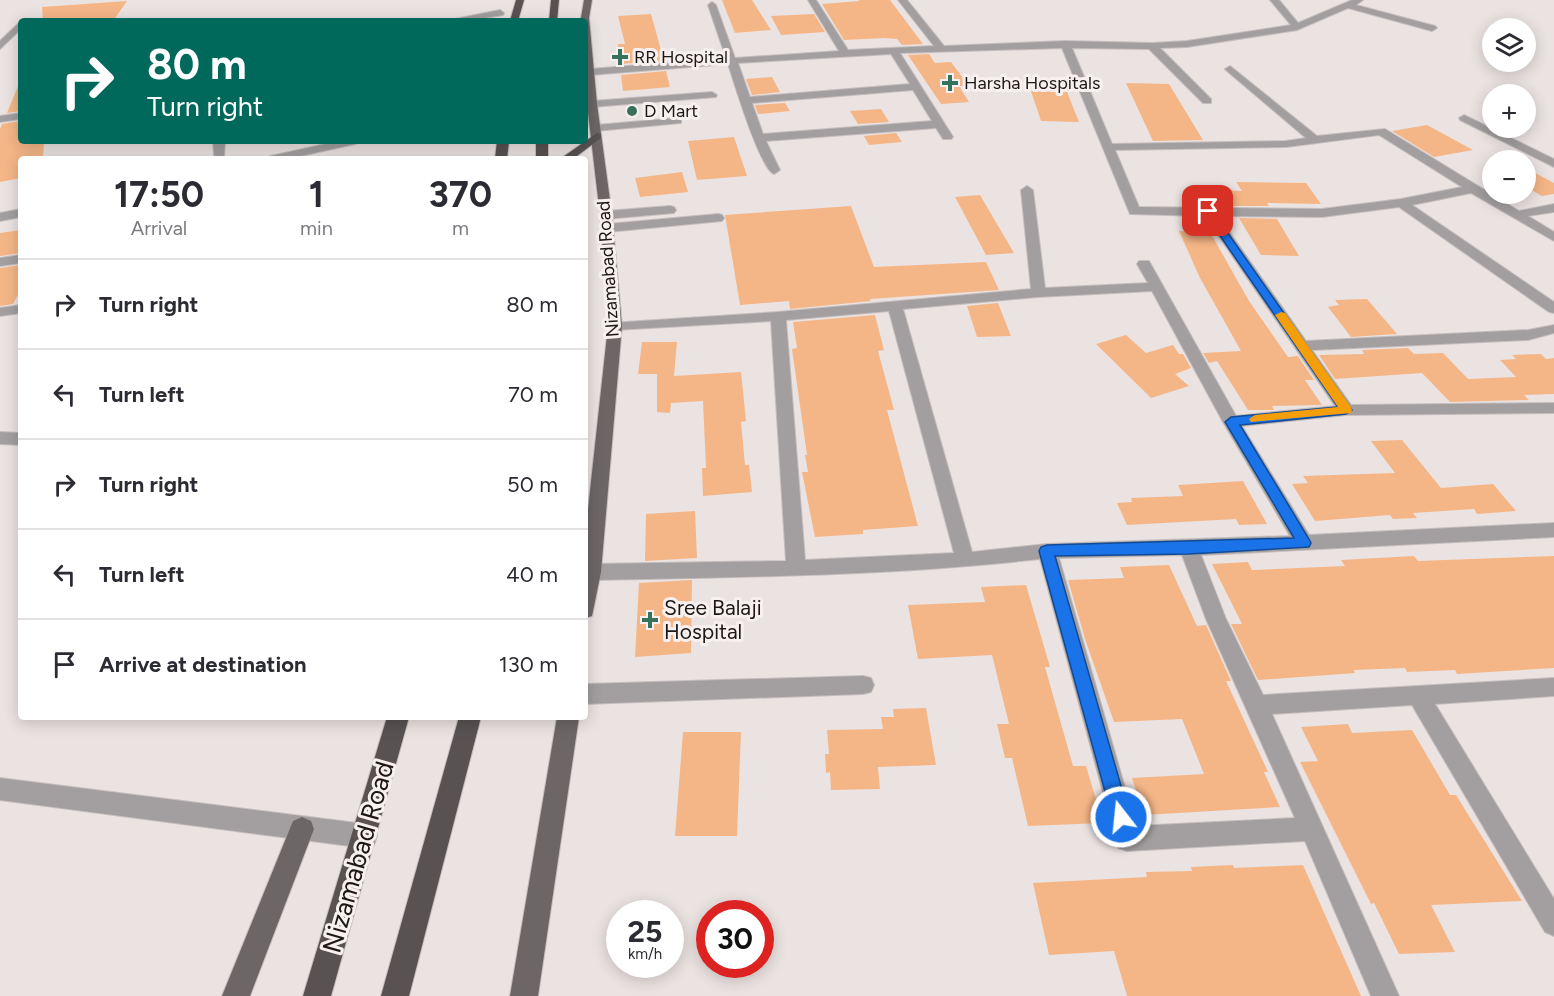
<!DOCTYPE html>
<html lang="en">
<head>
<meta charset="utf-8">
<style>
	body { margin:0; font-family:Figtree,sans-serif; background:#f7f7f7; color:#2b2b33; height:100vh; display:flex; flex-direction:column; font-size:22px; white-space:nowrap }
	* { box-sizing:border-box; margin:0 }
	p { font-size:20px; color:#7c7c81 }
	.icon { flex:none; width:33px; height:33px; fill:none; stroke:currentColor; stroke-width:2; stroke-linecap:round; stroke-linejoin:round }
	.map { position:relative; flex:1; overflow:hidden }
	.panel { position:absolute; left:18px; top:156px; width:570px; height:564px; display:flex; flex-direction:column; background:#fff; border-radius:6px; box-shadow:0 3px 15px #0003 }
	.panel>* { flex:none }
	.top-card { position:absolute; left:18px; top:18px; width:570px; height:126px; border-radius:6px; box-shadow:0 3px 15px #0003; background:#00695c; color:#fff; overflow:hidden }
	.fabs { position:absolute; left:1482px; top:18px; display:grid; gap:12px }
	.fabs a { display:grid; place-items:center; width:54px; height:54px; border-radius:50%; background:#fff; box-shadow:0 3px 15px #0003; font-size:30px }
	.speed { position:absolute; left:606px; top:900px; display:flex; gap:12px; font-size:30px; font-weight:700; text-align:center }
	.speed>* { display:grid; place-content:center; width:78px; height:78px; border-radius:50%; background:#fff; box-shadow:0 3px 15px #0003; line-height:1 }
	.speed small { font-size:15px; font-weight:400 }
	.speed .limit { border:9px solid #d22; background:#fff; color:#111 }
	.pin { position:absolute; display:grid; place-items:center; width:51px; height:51px; color:#fff; margin:-26px; border-radius:12px; box-shadow:0 3px 9px #0006 }
	.me { position:absolute; width:66px; margin:-33px; rotate:344deg; stroke-linejoin:round; filter:drop-shadow(0 0 4px #0008) }
	.turn { display:flex; align-items:center; gap:21px; height:126px; padding:0 30px; font-size:27px }
	.turn .icon { width:78px; height:78px; stroke-width:2.5 }
	.turn b { display:block; font-size:42px; line-height:51px }
	.eta { display:flex; justify-content:space-evenly; align-items:center; height:102px; text-align:center }
	.eta b { font-size:36px; font-weight:700; line-height:42px }
	ul { padding:0; list-style:none }
	li { display:flex; align-items:center; gap:18px; height:90px; padding:0 30px; border-top:2px solid #e1e1e2 }
	li div { flex:1 }
	li b { display:block; font-size:22px }
	li em { font-style:normal }
	.map>svg:first-child { display:block }
	.building { fill:#f5b687 }
	.lines { fill:none; stroke-linecap:round; stroke-linejoin:round }
	.minor-casing { stroke:#c6bebe; stroke-width:2 }
	.major-casing { stroke:#c6bebe; stroke-width:2 }
	.highway-casing { stroke:#c6bebe; stroke-width:2 }
	.minor { fill:#a39fa0; fill-rule:evenodd }
	.major { fill:#6c6667; fill-rule:evenodd }
	.highway { fill:#585253; fill-rule:evenodd }
	.route { fill:#1a73e8; stroke:#114b97; stroke-width:1.5 }
	.slow { fill:#f59e0b }
	.poi-dot { fill:#36725d; stroke:#f8f0ef; stroke-width:2 }
	.labels { text-anchor:middle; stroke-width:6; stroke-linejoin:round; paint-order:stroke }
	.far-poi-label { font-size:18px; fill:#1b1818; stroke:#f8f0ef; text-anchor:start }
	.far-street-label { font-size:18px; fill:#1b1818; stroke:#f8f0ef }
	.poi-label { font-size:21px; fill:#1b1818; stroke:#f8f0ef; text-anchor:start }
	.near-street-label { font-size:26px; fill:#1b1818; stroke:#f8f0ef }
</style>
</head>
<body>
<div class="map">
<svg width="1554" height="996" viewBox="0 0 1554 996">
	<rect width="100%" height="100%" fill="#ebe3e2"/>
	<path class="building" d="M 722,0 L 752,0 L 771,30 L 735,33 Z
		M 858,0 L 890,0 L 923,44 L 902,45 L 897,39 L 884,38 L 844,40 L 822,4 L 860,1 Z
		M 127,1 L 113,21 L 43,21 L 42,7 Z
		M 651,14 L 664,61 L 619,64 L 618,44 L 625,44 L 618,16 Z
		M 814,14 L 825,32 L 781,35 L 771,16 Z
		M 929,54 L 935,63 L 951,62 L 969,86 L 959,86 L 969,102 L 941,104 L 908,55 Z
		M 666,71 L 670,87 L 623,91 L 621,75 Z
		M 772,77 L 780,92 L 752,95 L 746,79 Z
		M 21,79 L 21,111 L 7,113 Z
		M 1126,83 L 1169,84 L 1203,140 L 1153,141 Z
		M 1031,91 L 1067,92 L 1079,122 L 1041,121 Z
		M 785,103 L 790,111 L 758,114 L 755,105 Z
		M 881,109 L 889,122 L 858,124 L 850,111 Z
		M 21,121 L 21,141 L 44,141 L 43,159 L 21,159 L 21,178 L 0,182 L 0,129 L 2,124 Z
		M 1427,125 L 1473,150 L 1434,157 L 1392,131 Z
		M 896,133 L 902,142 L 869,145 L 864,136 Z
		M 734,137 L 747,176 L 697,180 L 688,141 Z
		M 1526,168 L 1554,183 L 1554,194 L 1542,196 L 1526,187 Z
		M 682,172 L 688,192 L 640,197 L 635,178 Z
		M 1236,182 L 1306,183 L 1321,204 L 1267,203 L 1269,206 L 1232,206 L 1223,190 L 1242,191 Z
		M 980,195 L 1014,253 L 986,255 L 955,197 Z
		M 851,206 L 874,267 L 986,262 L 999,290 L 870,299 L 871,301 L 790,309 L 789,301 L 740,305 L 725,215 Z
		M 1239,218 L 1277,219 L 1299,256 L 1261,255 Z
		M 21,230 L 21,253 L 0,256 L 0,233 Z
		M 1179,231 L 1210,232 L 1249,301 L 1288,357 L 1298,356 L 1314,380 L 1305,380 L 1322,405 L 1272,406 L 1274,410 L 1248,410 L 1217,361 L 1209,363 L 1203,353 L 1241,351 L 1200,278 Z
		M 21,265 L 21,289 L 13,304 L 0,306 L 0,268 Z
		M 1367,299 L 1397,334 L 1351,337 L 1328,307 L 1339,305 L 1335,300 Z
		M 998,303 L 1011,336 L 977,337 L 967,306 Z
		M 875,315 L 884,350 L 878,351 L 894,410 L 887,410 L 918,526 L 863,530 L 863,534 L 815,537 L 802,472 L 808,472 L 805,455 L 807,455 L 792,349 L 797,348 L 793,322 Z
		M 1126,335 L 1146,353 L 1173,345 L 1179,354 L 1183,354 L 1191,368 L 1175,374 L 1189,386 L 1151,398 L 1096,344 Z
		M 642,342 L 677,342 L 674,376 L 741,372 L 746,421 L 741,422 L 745,465 L 749,465 L 752,492 L 703,496 L 702,468 L 706,468 L 703,401 L 671,403 L 670,413 L 657,412 L 657,374 L 638,374 Z
		M 1408,348 L 1414,354 L 1443,353 L 1468,379 L 1516,377 L 1500,360 L 1516,359 L 1512,355 L 1541,354 L 1546,359 L 1554,358 L 1554,394 L 1524,395 L 1529,400 L 1450,402 L 1422,373 L 1335,379 L 1319,355 L 1364,354 L 1362,350 Z
		M 1402,440 L 1441,488 L 1493,484 L 1516,511 L 1477,514 L 1474,509 L 1413,513 L 1417,518 L 1393,519 L 1390,515 L 1315,521 L 1292,484 L 1308,483 L 1303,476 L 1395,473 L 1371,441 Z
		M 1243,481 L 1267,524 L 1239,525 L 1236,519 L 1127,525 L 1117,503 L 1132,502 L 1131,498 L 1183,496 L 1178,485 Z
		M 695,511 L 697,558 L 645,561 L 646,514 Z
		M 1414,556 L 1418,561 L 1554,556 L 1554,668 L 1457,674 L 1455,670 L 1407,672 L 1405,668 L 1354,670 L 1355,673 L 1258,680 L 1231,624 L 1242,624 L 1212,564 L 1248,562 L 1252,570 L 1298,568 L 1345,566 L 1341,560 Z
		M 1169,565 L 1197,626 L 1206,625 L 1231,681 L 1226,681 L 1268,772 L 1264,772 L 1280,807 L 1144,815 L 1132,778 L 1204,774 L 1182,719 L 1114,722 L 1085,639 L 1068,580 L 1124,578 L 1120,567 Z
		M 692,580 L 691,653 L 635,657 L 639,583 Z
		M 1026,585 L 1050,667 L 1045,667 L 1073,766 L 1086,766 L 1103,823 L 1028,826 L 1012,758 L 1005,758 L 997,724 L 1009,724 L 992,655 L 918,659 L 908,605 L 985,602 L 981,587 Z
		M 926,708 L 936,765 L 878,767 L 880,789 L 831,790 L 830,772 L 826,773 L 825,754 L 829,754 L 827,730 L 883,729 L 881,717 L 894,717 L 893,709 Z
		M 1348,724 L 1352,733 L 1412,730 L 1450,795 L 1456,795 L 1522,901 L 1431,905 L 1455,952 L 1399,954 L 1374,903 L 1371,904 L 1300,762 L 1318,761 L 1301,727 Z
		M 683,732 L 741,732 L 737,836 L 675,836 Z
		M 1233,865 L 1234,868 L 1303,865 L 1361,996 L 1127,996 L 1114,951 L 1049,955 L 1033,883 L 1147,877 L 1146,872 L 1192,871 L 1191,867 Z"/>
	<g class="lines">
		<defs>
			<path id="minor" d="M 808,0 L 816,0 L 848,50 L 934,46 L 898,0 L 907,0 L 944,46 L 1065,41 L 1152,43 L 1187,41 L 1291,25 L 1270,0 L 1279,0 L 1298,23 L 1352,0 L 1363,0 L 1356,5 L 1435,26 L 1437,28 L 1432,31 L 1348,8 L 1297,30 L 1187,47 L 1160,48 L 1211,99 L 1211,103 L 1203,103 L 1149,49 L 1072,48 L 1112,144 L 1286,141 L 1306,138 L 1227,71 L 1225,69 L 1230,66 L 1317,136 L 1385,129 L 1519,211 L 1554,204 L 1554,212 L 1528,216 L 1554,232 L 1554,241 L 1471,193 L 1412,205 L 1554,302 L 1554,313 L 1549,312 L 1399,207 L 1322,217 L 1218,216 L 1306,341 L 1528,330 L 1554,325 L 1554,333 L 1528,340 L 1312,350 L 1351,405 L 1554,403 L 1554,413 L 1346,415 L 1242,426 L 1309,535 L 1554,523 L 1554,537 L 1201,555 L 1226,619 L 1263,695 L 1554,678 L 1554,696 L 1435,704 L 1554,899 L 1554,936 L 1545,932 L 1412,705 L 1272,714 L 1399,996 L 1371,996 L 1305,841 L 1127,851 L 1118,848 L 1040,559 C 891,576 741,577 591,580 L 585,578 L 585,566 L 591,564 L 786,561 L 771,321 L 615,330 L 610,329 L 608,326 L 610,323 L 778,312 L 1031,289 L 1021,190 L 1027,186 L 1033,190 L 1045,288 L 1148,283 L 1137,264 L 1139,261 L 1149,261 L 1236,416 L 1335,406 L 1205,216 L 1130,214 L 1062,48 L 900,53 L 953,137 L 951,139 L 943,139 L 936,128 L 766,141 L 780,170 L 774,174 C 760,169 734,82 728,64 L 590,75 L 585,72 L 590,69 L 726,58 L 708,5 L 712,2 L 716,5 L 735,58 L 839,51 ZM 891,54 L 910,84 L 750,97 L 738,63 ZM 913,90 L 932,121 L 763,134 L 752,103 ZM 1379,135 L 1462,187 L 1401,199 L 1322,209 L 1139,207 L 1115,150 L 1286,147 ZM 1152,291 L 1223,422 L 1290,536 L 1047,544 L 972,552 L 903,309 L 1038,297 ZM 889,311 L 954,553 L 805,560 L 786,320 ZM 1182,555 L 1206,619 L 1295,818 L 1136,826 L 1059,558 Z
				M 500,10 L 504,13 L 503,15 L 466,21 L 445,21 Z
				M 21,21 L 21,29 L 0,49 L 0,41 Z
				M 712,92 L 717,95 L 716,97 L 592,107 L 587,104 L 592,101 Z
				M 21,113 L 21,119 L 0,122 L 0,116 Z
				M 1464,115 L 1554,159 L 1554,167 L 1460,120 L 1459,118 Z
				M 677,118 L 681,119 L 681,123 L 596,131 L 591,128 L 596,125 Z
				M 213,141 L 225,141 L 224,157 L 220,158 L 214,155 Z
				M 339,141 L 361,141 L 355,144 L 287,159 L 265,159 L 271,156 Z
				M 670,206 L 674,207 L 676,210 L 674,213 L 606,219 L 600,215 L 606,211 Z
				M 21,209 L 21,217 L 0,221 L 0,213 Z
				M 718,214 L 722,215 L 724,218 L 722,221 L 608,232 L 602,228 L 608,224 Z
				M 21,255 L 21,263 L 0,266 L 0,258 Z
				M 21,305 L 21,313 L 0,316 L 0,308 Z
				M 0,432 L 21,433 L 21,445 L 0,444 Z
				M 863,676 L 871,678 L 874,685 L 871,692 L 863,694 L 585,704 L 585,684 Z
				M 0,778 L 365,824 L 374,827 L 377,836 L 374,845 L 365,848 L 0,800 Z"/>
			<path id="major" d="M 584,0 L 592,0 L 589,18 L 597,104 L 612,215 L 622,326 L 601,572 L 592,616 L 585,618 L 585,537 L 608,326 L 600,215 L 587,104 L 585,21 L 581,21 L 581,18 Z
				M 557,717 L 579,717 L 538,996 L 510,996 Z
				M 302,817 L 311,821 L 314,829 L 250,996 L 222,996 L 293,821 Z"/>
			<path id="highway" d="M 516,0 L 524,0 L 518,21 L 510,21 Z
				M 551,0 L 559,0 L 557,21 L 549,21 Z
				M 597,133 L 601,134 L 601,138 L 573,159 L 560,159 Z
				M 497,141 L 509,141 L 507,159 L 495,159 Z
				M 536,141 L 548,141 L 548,159 L 536,159 Z
				M 387,717 L 409,717 L 331,996 L 303,996 Z
				M 459,717 L 481,717 L 409,996 L 381,996 Z"/>
		</defs>
		<use href="#minor" class="minor-casing"/>
		<use href="#major" class="major-casing"/>
		<use href="#highway" class="highway-casing"/>
		<use href="#minor" class="minor"/>
		<use href="#major" class="major"/>
		<use href="#highway" class="highway"/>
	</g>
	<path class="route" d="M 1208,208 L 1211,209 L 1352,410 L 1346,414 L 1240,425 L 1309,539 L 1311,543 L 1309,547 L 1189,554 L 1055,556 L 1130,817 L 1127,824 L 1121,826 L 1114,824 L 1112,817 L 1039,551 L 1041,547 L 1047,545 L 1294,538 L 1225,422 L 1231,417 L 1338,407 L 1203,211 Z"/>
	<path class="slow" d="M 1281,312 L 1285,313 L 1351,407 L 1352,410 L 1351,413 L 1251,422 L 1249,419 L 1255,415 L 1338,407 L 1275,315 Z"/>
	<g class="poi-dot">
		<path d="M617 48h6v6h6v6h-6v6h-6v-6h-6v-6h6z"/>
		<path d="M947 74h6v6h6v6h-6v6h-6v-6h-6v-6h6z"/>
		<circle cx="632" cy="111" r="6"/>
		<path d="M647 611h6v6h6v6h-6v6h-6v-6h-6v-6h6z"/>
	</g>
	<g class="labels">
		<g class="far-poi-label">
			<text x="634" y="63">RR Hospital</text>
			<text x="964" y="89">Harsha Hospitals</text>
			<text x="644" y="117">D Mart</text>
		</g>
		<g class="far-street-label">
			<text transform="translate(608 269) rotate(-94)" y="6">Nizamabad Road</text>
		</g>
		<g class="poi-label">
			<text x="664" y="615">Sree Balaji<tspan x="664" dy="24">Hospital</tspan></text>
		</g>
		<g class="near-street-label">
			<text transform="translate(358 857) rotate(-74)" y="9">Nizamabad Road</text>
		</g>
	</g>
</svg>
<div class="fabs">
<a><svg class="icon" aria-label="layers" viewBox="0 0 24 24"><path d="M12 4l9 5-9 5-9-5zM3 14l9 5 9-5"/></svg></a>
<a>+</a>
<a>−</a>
</div>
<div class="speed"><div>25<small>km/h</small></div><div class="limit">30</div></div>
<div class="pin" style="left:1208px;top:211px;background:#d93025"><svg class="icon" aria-label="arrive" viewBox="0 0 24 24"><path d="M6 21V4h12l-3 4 3 4H6"/></svg></div>
<svg class="me" style="left:1121px;top:817px" viewBox="-20 -20 40 40"><circle r="17" fill="#1a73e8" stroke="#fff" stroke-width="3"/><path d="M0-11L8 9 0 5-8 9z" fill="#fff"/></svg>
<div class="top-card">
<div class="turn"><svg class="icon" aria-label="right" viewBox="0 0 24 24"><path d="M7 20v-9h11M14 6l5 5-5 5"/></svg><div><b>80 m</b>Turn right</div></div>
</div>
<section class="panel">
<div class="eta">
<div><b>17:50</b><p>Arrival</p></div>
<div><b>1</b><p>min</p></div>
<div><b>370</b><p>m</p></div>
</div>
<ul>
<li><svg class="icon" aria-label="right" viewBox="0 0 24 24"><path d="M7 20v-9h11M14 6l5 5-5 5"/></svg><div><b>Turn right</b></div><em>80 m</em></li>
<li><svg class="icon" aria-label="left" viewBox="0 0 24 24"><path d="M17 20v-9H6M10 6l-5 5 5 5"/></svg><div><b>Turn left</b></div><em>70 m</em></li>
<li><svg class="icon" aria-label="right" viewBox="0 0 24 24"><path d="M7 20v-9h11M14 6l5 5-5 5"/></svg><div><b>Turn right</b></div><em>50 m</em></li>
<li><svg class="icon" aria-label="left" viewBox="0 0 24 24"><path d="M17 20v-9H6M10 6l-5 5 5 5"/></svg><div><b>Turn left</b></div><em>40 m</em></li>
<li><svg class="icon" aria-label="arrive" viewBox="0 0 24 24"><path d="M6 21V4h12l-3 4 3 4H6"/></svg><div><b>Arrive at destination</b></div><em>130 m</em></li>
</ul>
</section>
</div>
</body>
</html>
